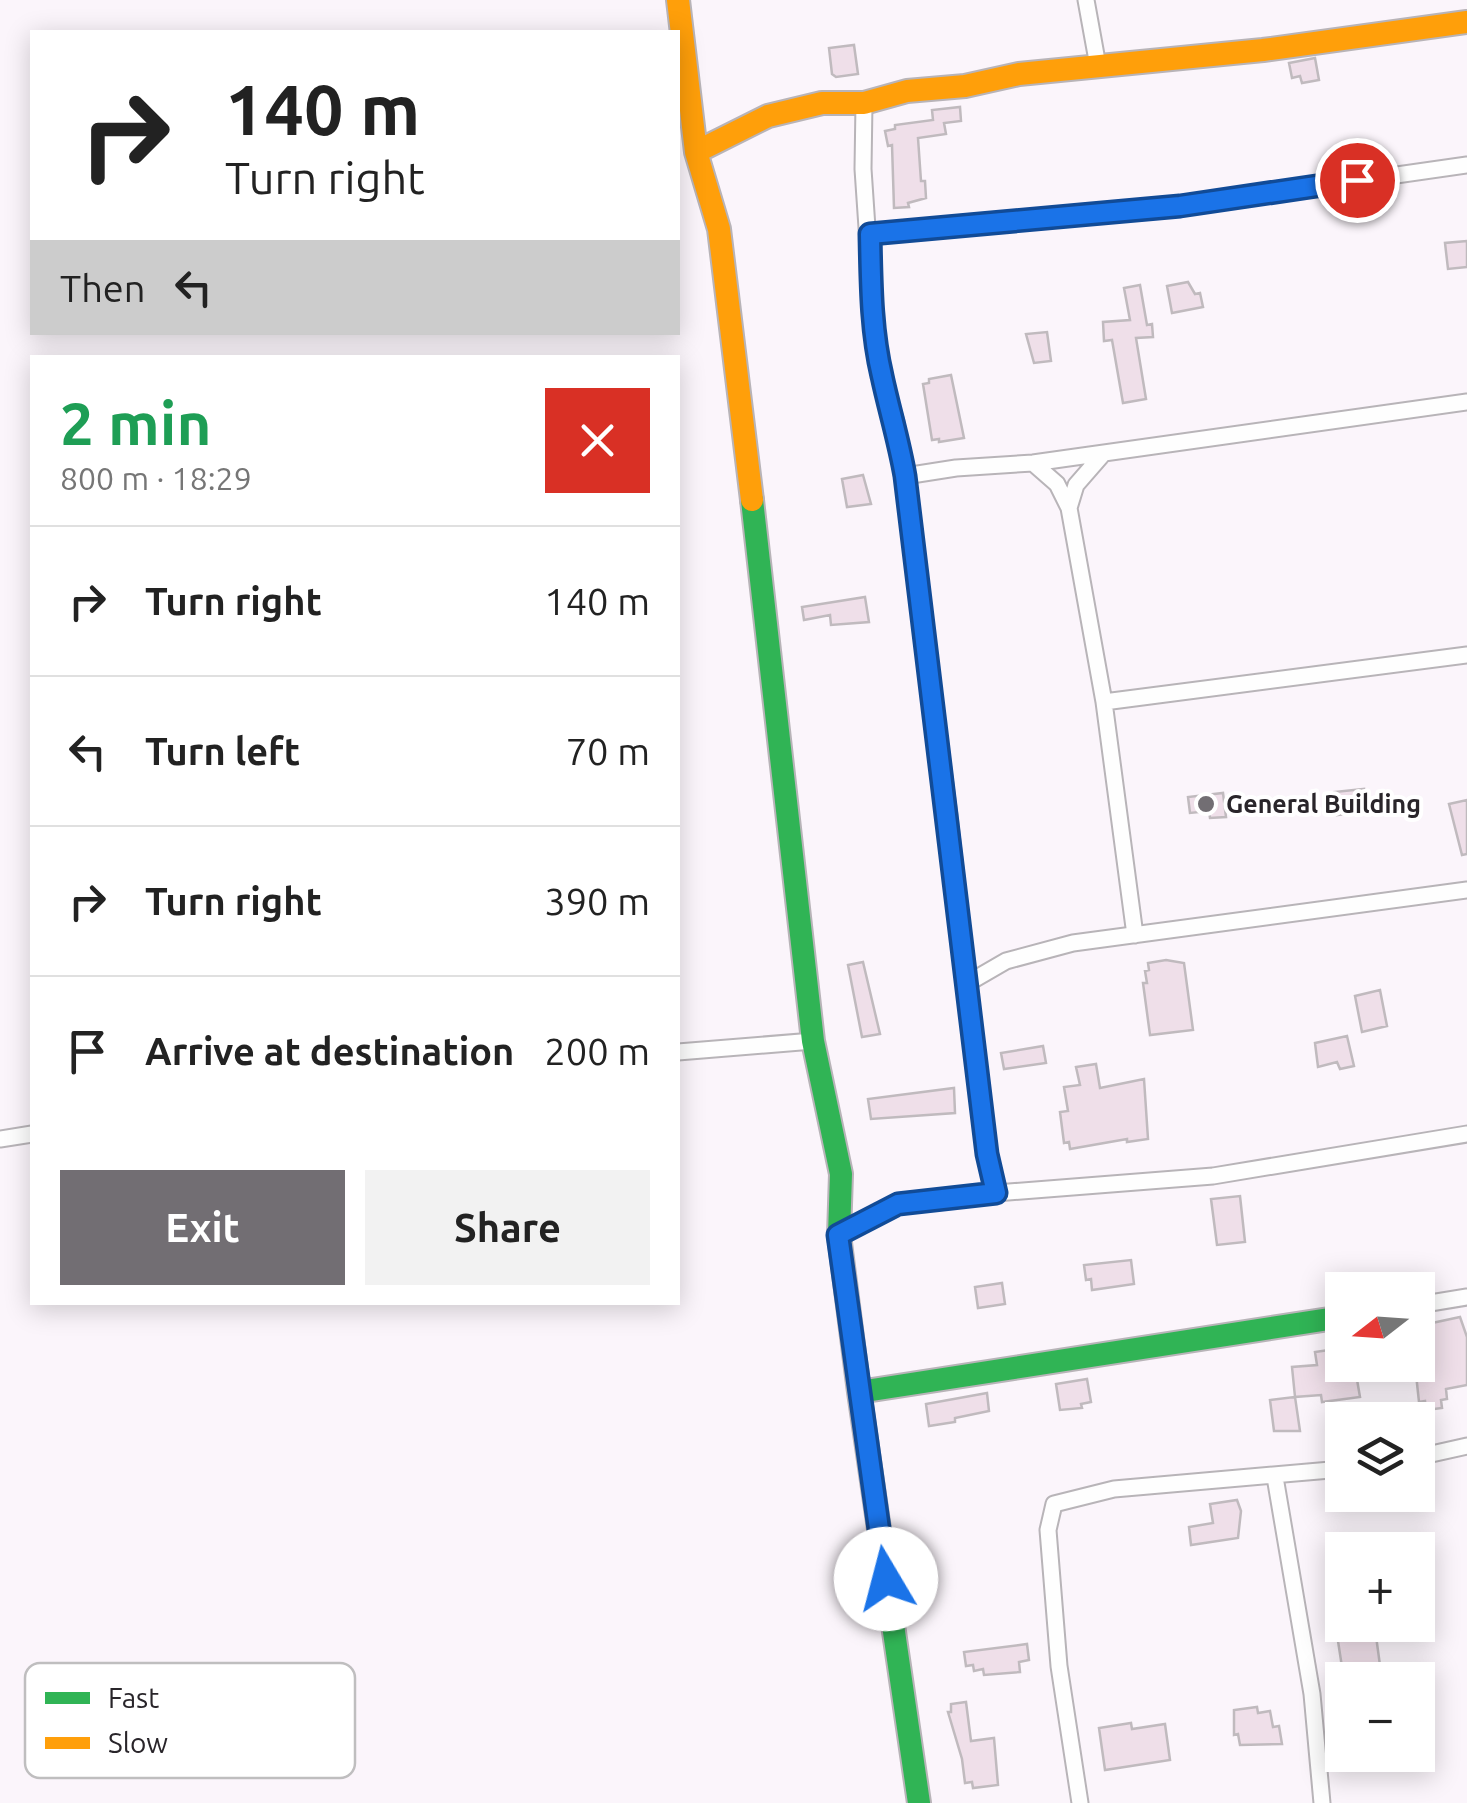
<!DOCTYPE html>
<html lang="en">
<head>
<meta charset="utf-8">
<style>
	body { margin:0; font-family:Ubuntu,sans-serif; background:#f2f2f2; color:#222; height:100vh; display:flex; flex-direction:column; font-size:38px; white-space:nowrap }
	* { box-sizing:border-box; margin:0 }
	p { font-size:32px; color:#767676 }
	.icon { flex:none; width:55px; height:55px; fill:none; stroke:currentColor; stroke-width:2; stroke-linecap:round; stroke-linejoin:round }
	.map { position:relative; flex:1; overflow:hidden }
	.panel { position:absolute; left:30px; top:355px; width:650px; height:950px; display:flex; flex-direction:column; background:#fff; border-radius:0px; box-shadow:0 5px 25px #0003 }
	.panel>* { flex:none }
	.top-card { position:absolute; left:30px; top:30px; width:650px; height:305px; border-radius:0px; box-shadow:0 5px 25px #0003; background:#fff; color:#222; overflow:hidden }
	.needle { width:65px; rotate:253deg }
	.buttons { position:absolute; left:1325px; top:1272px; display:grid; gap:20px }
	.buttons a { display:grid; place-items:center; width:110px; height:110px; border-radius:0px; background:#fff; box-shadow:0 5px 25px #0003; font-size:50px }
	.pin { position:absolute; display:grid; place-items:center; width:85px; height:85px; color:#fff; margin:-42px; border:5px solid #fff; border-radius:50%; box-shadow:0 2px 10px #0007 }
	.me { position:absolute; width:110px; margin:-55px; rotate:352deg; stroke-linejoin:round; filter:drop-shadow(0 0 8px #0008) }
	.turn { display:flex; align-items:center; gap:35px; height:210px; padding:0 30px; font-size:45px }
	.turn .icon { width:130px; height:130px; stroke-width:2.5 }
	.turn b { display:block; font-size:70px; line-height:85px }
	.then { display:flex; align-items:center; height:95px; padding:0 30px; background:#0003; gap:20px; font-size:38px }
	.round { display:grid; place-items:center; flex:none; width:105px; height:105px; border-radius:0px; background:#f2f2f2 }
	.summary { display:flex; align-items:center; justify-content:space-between; height:170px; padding:0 30px }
	h1 { font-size:60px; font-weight:700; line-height:75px; color:#1e9e55 }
	.button { display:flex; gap:20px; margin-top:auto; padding:20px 30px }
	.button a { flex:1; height:115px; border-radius:0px; background:#726e73; color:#fff; font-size:40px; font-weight:700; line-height:115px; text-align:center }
	.button a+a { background:#f2f2f2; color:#222 }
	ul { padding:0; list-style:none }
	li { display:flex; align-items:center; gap:30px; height:150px; padding:0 30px; border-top:2px solid #e0e0e0 }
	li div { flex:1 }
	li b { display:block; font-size:38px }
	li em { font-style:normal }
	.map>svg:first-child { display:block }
	.building { fill:#efdfe9; stroke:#c0babe; stroke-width:2.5 }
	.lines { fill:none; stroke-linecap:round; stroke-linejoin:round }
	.street-casing { stroke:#b8b4b8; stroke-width:19 }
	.fast-casing { stroke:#b8b4b8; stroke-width:26 }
	.slow-casing { stroke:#b8b4b8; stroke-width:26 }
	.street { stroke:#fefefe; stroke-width:15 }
	.fast { stroke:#30b455; stroke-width:22 }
	.slow { stroke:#ff9f0a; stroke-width:22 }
	.route-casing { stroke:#114b97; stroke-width:25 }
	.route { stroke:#1a73e8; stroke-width:18 }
	.poi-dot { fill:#726e73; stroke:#fff; stroke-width:4 }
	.labels { text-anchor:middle; stroke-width:8; stroke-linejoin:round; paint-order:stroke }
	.poi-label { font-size:25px; font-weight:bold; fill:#29252a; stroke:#fff; text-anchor:start }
	.key { fill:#fff; stroke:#bfbebf; stroke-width:2.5 }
	.key-label { font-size:28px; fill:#29252a }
</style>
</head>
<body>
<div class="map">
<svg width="1467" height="1803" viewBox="0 0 1467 1803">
	<rect width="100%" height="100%" fill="#fbf5fb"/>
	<path class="building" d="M 854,45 L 858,74 L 836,77 L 832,74 L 829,48 Z
		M 1315,58 L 1319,80 L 1302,83 L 1300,76 L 1292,78 L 1289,63 Z
		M 960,107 L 961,121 L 944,123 L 946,134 L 918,138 L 921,181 L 925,181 L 926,198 L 908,203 L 909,207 L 894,208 L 892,145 L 888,146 L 885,131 L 895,129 L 895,125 L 933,120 L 932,110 Z
		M 1467,241 L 1467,267 L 1448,269 L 1445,243 Z
		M 1188,282 L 1195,294 L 1200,293 L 1203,307 L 1172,313 L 1167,286 Z
		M 1140,285 L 1147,325 L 1152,324 L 1153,337 L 1136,338 L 1146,399 L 1123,403 L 1112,340 L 1104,341 L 1103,322 L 1130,320 L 1124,288 Z
		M 1047,332 L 1051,361 L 1034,363 L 1026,334 Z
		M 951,375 L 964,438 L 939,442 L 939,439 L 932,440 L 923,384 L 929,383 L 929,379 Z
		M 863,475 L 871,504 L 847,507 L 842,479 Z
		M 865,597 L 869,622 L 831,625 L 830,615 L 804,620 L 802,607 Z
		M 1364,789 L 1364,795 L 1368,794 L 1370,811 L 1337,815 L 1334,792 Z
		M 1223,793 L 1226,817 L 1210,818 L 1209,811 L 1190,813 L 1188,797 Z
		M 1467,800 L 1467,854 L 1462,855 L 1449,804 Z
		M 1166,960 L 1184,963 L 1193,1030 L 1150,1035 L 1143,983 L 1147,983 L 1145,971 L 1149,970 L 1148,963 Z
		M 863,962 L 880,1034 L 862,1037 L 848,965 Z
		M 1380,990 L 1387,1026 L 1362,1032 L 1355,996 Z
		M 1347,1036 L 1354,1066 L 1340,1069 L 1337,1062 L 1318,1067 L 1315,1043 Z
		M 1043,1046 L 1046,1063 L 1004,1069 L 1001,1053 Z
		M 1096,1064 L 1100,1088 L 1144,1079 L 1148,1139 L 1127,1142 L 1127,1139 L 1070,1149 L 1069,1142 L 1064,1143 L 1060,1112 L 1068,1111 L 1064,1087 L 1080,1085 L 1076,1067 Z
		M 954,1088 L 955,1113 L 871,1119 L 868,1099 Z
		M 1240,1196 L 1245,1242 L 1217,1245 L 1211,1199 Z
		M 1131,1260 L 1134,1284 L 1092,1290 L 1091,1279 L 1086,1280 L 1084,1265 Z
		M 1002,1283 L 1005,1304 L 978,1308 L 975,1287 Z
		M 1460,1317 L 1467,1337 L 1467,1385 L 1446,1389 L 1447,1399 L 1441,1400 L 1442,1408 L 1426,1410 L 1425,1401 L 1419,1402 L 1415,1365 L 1421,1363 L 1418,1326 Z
		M 1336,1349 L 1338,1358 L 1342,1357 L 1342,1365 L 1347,1365 L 1348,1369 L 1355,1368 L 1360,1397 L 1322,1402 L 1321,1395 L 1295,1397 L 1300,1431 L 1274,1431 L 1270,1400 L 1295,1397 L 1292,1367 L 1317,1365 L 1315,1352 Z
		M 1087,1379 L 1091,1402 L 1081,1404 L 1082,1408 L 1060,1410 L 1056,1384 Z
		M 987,1393 L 989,1411 L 955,1418 L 955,1422 L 929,1426 L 926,1404 Z
		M 1237,1500 L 1241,1511 L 1238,1538 L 1191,1545 L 1189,1527 L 1213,1523 L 1210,1504 Z
		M 1376,1636 L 1382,1680 L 1336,1680 L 1334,1668 L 1342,1667 L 1338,1641 Z
		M 1027,1644 L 1029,1660 L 1019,1662 L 1020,1672 L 984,1675 L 983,1669 L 974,1671 L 973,1665 L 966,1666 L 964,1652 Z
		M 966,1702 L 971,1741 L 994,1738 L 998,1785 L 973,1788 L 972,1782 L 965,1783 L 962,1759 L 948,1712 L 951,1712 L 951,1704 Z
		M 1257,1707 L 1258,1713 L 1270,1711 L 1273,1727 L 1279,1726 L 1282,1744 L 1240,1745 L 1238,1734 L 1234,1735 L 1234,1710 Z
		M 1131,1723 L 1132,1729 L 1165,1724 L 1170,1760 L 1105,1770 L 1099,1728 Z"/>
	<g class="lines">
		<defs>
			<path id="street" d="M 1086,0 L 1098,66
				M 864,103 L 863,169 L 872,301 L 882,375 L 896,422 L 905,476 L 949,816 L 987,1154 L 996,1193
				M 869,234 L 1180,206 L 1467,165
				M 1033,463 L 1057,484 L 1069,508 L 1104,702 L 1135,935
				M 905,476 L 956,468 L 1033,463 L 1467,402
				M 1069,508 L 1076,485 L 1103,454
				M 1104,702 L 1467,655
				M 968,983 L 1006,961 L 1073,943 L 1467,890
				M 678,1052 L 813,1041
				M 0,1139 L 32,1134
				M 839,1235 L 898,1204 L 996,1193 L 1213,1176 L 1467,1134
				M 1418,1305 L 1467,1297
				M 1418,1457 L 1467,1446
				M 1275,1477 L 1312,1694 L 1322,1803
				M 1080,1803 L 1059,1666 L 1048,1530 L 1054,1504 L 1114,1489 L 1342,1469"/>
			<path id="fast" d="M 752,500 L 813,1041 L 841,1174 L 839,1235 L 859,1392
				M 919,1803 L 859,1392 L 1342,1317"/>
			<path id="slow" d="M 678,0 L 696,152 L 719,229 L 752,500
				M 696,152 L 768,116 L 822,103 L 864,103 L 907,91 L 965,86 L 1019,74 L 1263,50 L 1467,22"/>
		</defs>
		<use href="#street" class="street-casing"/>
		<use href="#fast" class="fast-casing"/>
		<use href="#slow" class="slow-casing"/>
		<use href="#street" class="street"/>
		<use href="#fast" class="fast"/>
		<use href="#slow" class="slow"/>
	</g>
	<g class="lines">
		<defs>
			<path id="route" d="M 886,1579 L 838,1235 L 898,1204 L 996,1193 L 987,1154 L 905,476 C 899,441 889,409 882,376 C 871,330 871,281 870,234 L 1180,206 L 1357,180"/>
		</defs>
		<use href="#route" class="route-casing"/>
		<use href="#route" class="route"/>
	</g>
	<circle class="poi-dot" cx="1206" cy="804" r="10"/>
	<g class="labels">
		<g class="poi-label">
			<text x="1226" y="813">General Building</text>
		</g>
	</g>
	<rect x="25" y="1663" width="330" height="115" rx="15" class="key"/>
	<rect x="45" y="1692" width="45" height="12" fill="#30b455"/>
	<rect x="45" y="1737" width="45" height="12" fill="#ff9f0a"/>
	<g class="key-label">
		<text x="108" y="1708">Fast</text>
		<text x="108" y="1753">Slow</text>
	</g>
</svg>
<div class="buttons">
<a><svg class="needle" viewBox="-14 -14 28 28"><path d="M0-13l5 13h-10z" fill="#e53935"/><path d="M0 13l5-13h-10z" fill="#767676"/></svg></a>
<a><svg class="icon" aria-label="layers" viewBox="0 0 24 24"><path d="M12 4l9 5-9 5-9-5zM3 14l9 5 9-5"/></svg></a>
<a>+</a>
<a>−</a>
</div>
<div class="pin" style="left:1357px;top:180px;background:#d93025"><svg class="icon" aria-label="arrive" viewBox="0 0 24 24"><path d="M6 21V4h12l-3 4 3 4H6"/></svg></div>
<svg class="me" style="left:886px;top:1579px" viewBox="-20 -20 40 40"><circle r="19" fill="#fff"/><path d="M0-13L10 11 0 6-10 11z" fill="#1a73e8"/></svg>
<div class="top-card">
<div class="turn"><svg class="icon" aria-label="right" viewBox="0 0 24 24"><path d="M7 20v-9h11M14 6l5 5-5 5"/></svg><div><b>140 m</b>Turn right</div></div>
<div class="then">Then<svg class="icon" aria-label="left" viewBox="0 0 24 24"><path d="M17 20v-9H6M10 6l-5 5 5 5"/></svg></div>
</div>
<section class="panel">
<div class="summary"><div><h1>2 min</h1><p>800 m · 18:29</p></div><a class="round" style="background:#d93025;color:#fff"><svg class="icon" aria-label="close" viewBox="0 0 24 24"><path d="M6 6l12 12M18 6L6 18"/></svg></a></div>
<ul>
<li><svg class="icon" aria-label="right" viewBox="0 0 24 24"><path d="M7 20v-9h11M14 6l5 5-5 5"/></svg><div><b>Turn right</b></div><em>140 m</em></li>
<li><svg class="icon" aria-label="left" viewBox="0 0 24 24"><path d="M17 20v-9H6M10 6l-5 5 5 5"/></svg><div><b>Turn left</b></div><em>70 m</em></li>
<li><svg class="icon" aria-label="right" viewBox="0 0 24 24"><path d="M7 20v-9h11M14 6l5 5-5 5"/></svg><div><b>Turn right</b></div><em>390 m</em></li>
<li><svg class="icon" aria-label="arrive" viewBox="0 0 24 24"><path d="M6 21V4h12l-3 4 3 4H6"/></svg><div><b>Arrive at destination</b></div><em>200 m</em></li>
</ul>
<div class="button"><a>Exit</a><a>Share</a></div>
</section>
</div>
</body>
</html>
